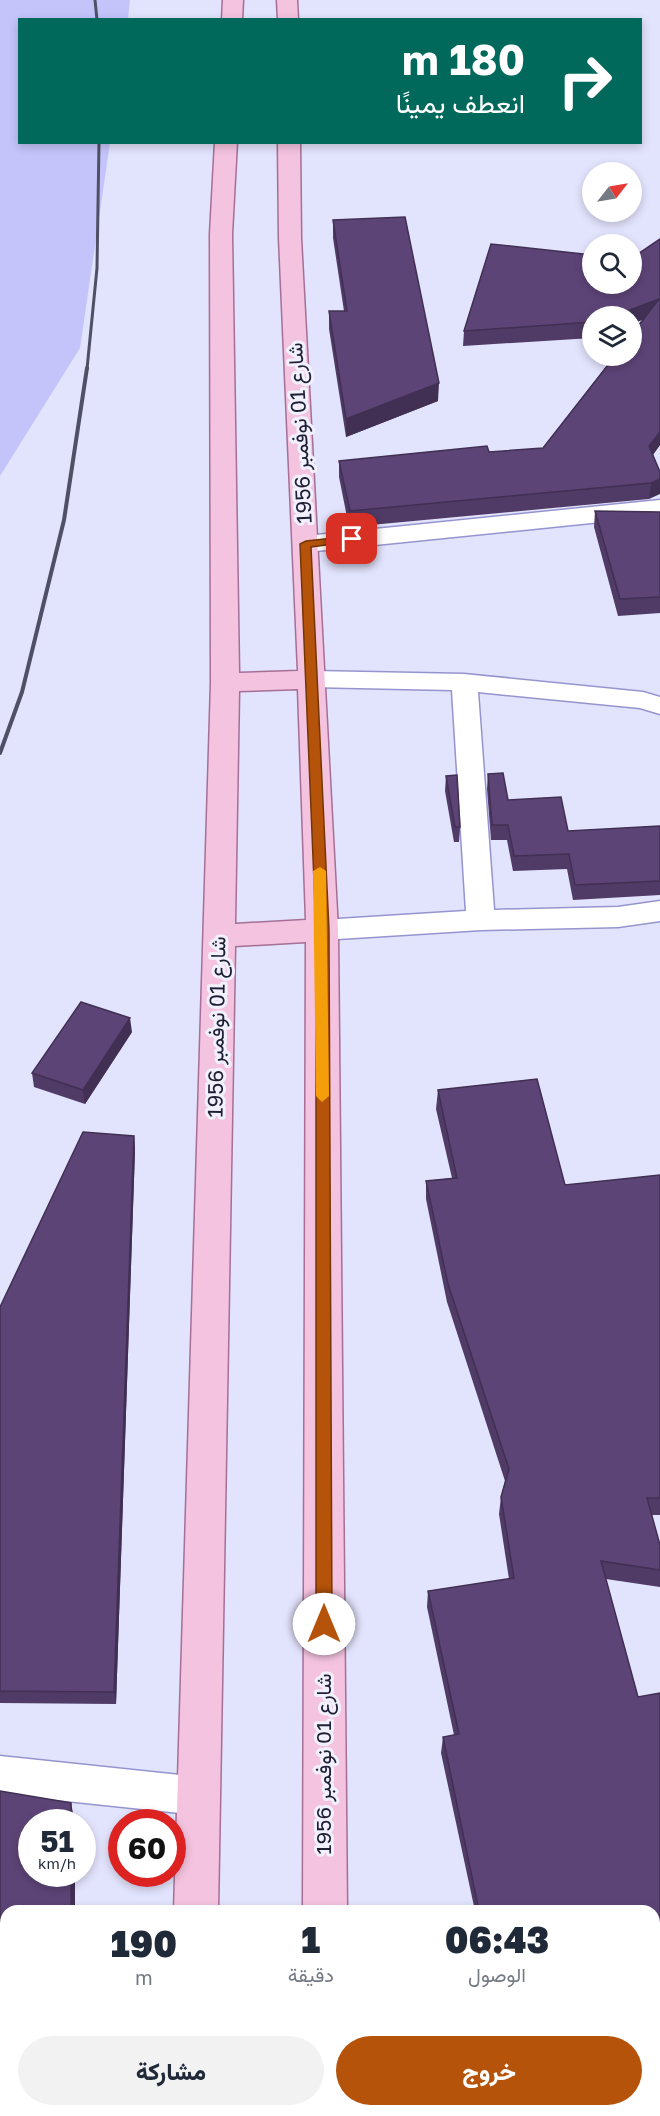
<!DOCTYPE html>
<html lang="ar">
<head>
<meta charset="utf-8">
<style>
	body { margin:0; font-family:"Golos Text",Vazirmatn,sans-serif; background:#f2f2f3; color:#1f2937; direction:rtl; height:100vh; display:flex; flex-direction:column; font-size:22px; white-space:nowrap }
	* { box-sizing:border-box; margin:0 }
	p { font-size:20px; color:#747a83 }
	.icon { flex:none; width:33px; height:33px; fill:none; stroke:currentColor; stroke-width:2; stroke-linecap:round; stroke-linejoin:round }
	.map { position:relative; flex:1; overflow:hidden; direction:ltr }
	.details { position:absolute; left:0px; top:1905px; width:660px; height:212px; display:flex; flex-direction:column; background:#fff; border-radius:18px 18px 0 0; box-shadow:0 3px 9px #0003; direction:rtl }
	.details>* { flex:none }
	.hud { position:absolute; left:18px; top:18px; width:624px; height:126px; border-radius:0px; box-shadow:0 3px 9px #0003; direction:rtl; background:#00695c; color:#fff; overflow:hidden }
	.needle { width:39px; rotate:59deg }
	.fabs { position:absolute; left:582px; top:162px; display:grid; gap:12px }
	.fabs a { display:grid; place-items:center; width:60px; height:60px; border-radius:50%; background:#fff; box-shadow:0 3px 9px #0003; font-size:30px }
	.speed { position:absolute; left:18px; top:1809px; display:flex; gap:12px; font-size:30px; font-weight:700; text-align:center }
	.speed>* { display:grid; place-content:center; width:78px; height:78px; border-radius:50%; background:#fff; box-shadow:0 3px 9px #0003; line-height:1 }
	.speed small { font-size:15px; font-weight:400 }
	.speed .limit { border:9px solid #d22; background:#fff; color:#111 }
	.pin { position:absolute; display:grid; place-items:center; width:51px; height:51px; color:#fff; margin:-26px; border-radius:12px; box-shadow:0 3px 9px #0006 }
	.me { position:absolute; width:66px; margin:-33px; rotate:0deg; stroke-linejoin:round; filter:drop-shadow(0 0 4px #0008) }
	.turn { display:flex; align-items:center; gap:21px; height:126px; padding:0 18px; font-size:27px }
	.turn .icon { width:78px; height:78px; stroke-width:2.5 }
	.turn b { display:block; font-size:42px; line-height:51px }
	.eta { display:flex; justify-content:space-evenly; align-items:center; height:102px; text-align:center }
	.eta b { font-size:36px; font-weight:800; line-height:42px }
	.button { display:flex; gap:12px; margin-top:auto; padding:12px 18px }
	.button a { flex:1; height:69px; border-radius:36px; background:#b45309; color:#fff; font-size:24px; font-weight:800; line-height:69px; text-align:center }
	.button a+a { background:#f2f2f3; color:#1f2937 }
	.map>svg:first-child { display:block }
	.green { fill:#c4c4fb }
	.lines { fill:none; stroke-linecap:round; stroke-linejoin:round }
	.lane-casing { stroke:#9694cf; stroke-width:3 }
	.street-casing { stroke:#9694cf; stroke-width:3 }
	.primary-casing { stroke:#a56f96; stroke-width:3 }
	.lane { fill:#fff; fill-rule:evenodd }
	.street { fill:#fff; fill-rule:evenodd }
	.primary { fill:#f4c3df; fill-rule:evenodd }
	.rail-far1 { stroke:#4f4f66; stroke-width:3 }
	.rail { stroke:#4f4f66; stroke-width:4 }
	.wall { fill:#503a66 }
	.shaded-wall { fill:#413053 }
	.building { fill:#5d4477; stroke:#413053; stroke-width:1.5 }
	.route { fill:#b45309; stroke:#753606; stroke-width:1.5 }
	.slow { fill:#f59e0b }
	.labels { text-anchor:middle; stroke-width:6; stroke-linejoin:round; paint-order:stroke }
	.street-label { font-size:21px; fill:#1f1e35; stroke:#f1f1fe }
</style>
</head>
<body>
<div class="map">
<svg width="660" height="2116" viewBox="0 0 660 2116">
	<rect width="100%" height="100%" fill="#e2e3fc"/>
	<path class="green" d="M 0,0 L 130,0 L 128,19 L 20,20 L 20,142 L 110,143 L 80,348 L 0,476 Z"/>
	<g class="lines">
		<defs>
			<path id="lane" d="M 312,671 L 464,674 L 643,692 L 660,697 L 660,714 L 640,708 L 478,692 L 494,910 L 618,907 L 660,901 L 660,921 L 618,927 L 481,930 L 322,940 L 312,937 L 308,930 L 312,923 L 322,920 L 466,911 L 452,690 L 312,687 L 303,685 L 299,679 L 303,673 Z
				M 0,1756 L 199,1777 L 213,1783 L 218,1796 L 213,1809 L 199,1815 L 0,1794 Z"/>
			<path id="street" d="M 660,500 L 660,516 L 306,552 L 297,550 L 293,544 L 297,538 L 306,536 Z"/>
			<path id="primary" d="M 223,0 L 243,0 L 242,20 L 222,20 Z
				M 277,0 L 297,0 L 298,20 L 278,20 Z
				M 215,142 L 237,142 L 232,234 L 239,673 L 298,671 L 279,238 L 278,142 L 300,142 L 301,238 L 338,930 L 347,1911 L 303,1911 L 306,942 L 235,946 L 218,1911 L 174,1911 L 211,683 L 210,234 ZM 298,689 L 306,920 L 235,924 L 239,691 Z
				M 168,2110 L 214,2110 L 214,2116 L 168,2116 Z
				M 302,2110 L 348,2110 L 348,2116 L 302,2116 Z"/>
		</defs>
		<use href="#lane" class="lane-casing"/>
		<use href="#street" class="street-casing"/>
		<use href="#primary" class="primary-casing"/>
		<use href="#lane" class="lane"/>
		<use href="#street" class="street"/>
		<use href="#primary" class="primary"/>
		<path class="rail-far1" d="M 95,0 L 97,20
			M 87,369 L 97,268 L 99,142"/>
		<path class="rail" d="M 0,753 L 22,692 L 64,520 L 87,368"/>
	</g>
	<path class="wall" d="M 333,220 L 438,401 L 346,437 L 329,329 L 329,311 L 344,311 L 333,238 Z
		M 660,239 L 660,445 L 653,455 L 660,472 L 649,499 L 349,527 L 339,477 L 339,461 L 489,452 L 543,448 L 642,320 L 592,316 L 592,338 L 463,346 L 464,331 L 632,284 Z
		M 595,511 L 660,512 L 660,613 L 618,616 L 594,527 Z
		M 488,774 L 508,800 L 568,831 L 660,826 L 660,895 L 573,900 L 567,869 L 513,871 L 507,840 L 491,840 L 487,789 Z
		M 446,776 L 460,827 L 459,842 L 454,842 L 445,791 Z
		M 132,1032 L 85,1104 L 34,1087 L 32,1073 Z
		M 537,1079 L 565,1185 L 660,1175 L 660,1515 L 652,1515 L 660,1545 L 660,1587 L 606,1579 L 638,1697 L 660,1693 L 660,2116 L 558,2116 L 557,2112 L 545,2116 L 534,2116 L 532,2110 L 654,2110 L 654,1911 L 475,1911 L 441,1753 L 443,1737 L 454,1735 L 427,1607 L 428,1591 L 509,1579 L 499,1514 L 501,1497 L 505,1481 L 447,1302 L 426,1199 L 426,1181 L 452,1178 L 436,1109 L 438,1090 Z
		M 134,1136 L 135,1150 L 116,1704 L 0,1703 L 0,1307 Z
		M 0,1791 L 74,1818 L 32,1874 L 75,1874 L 75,1911 L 6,1911 L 6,1954 L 0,1953 Z"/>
	<path class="shaded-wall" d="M 659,299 L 657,314 L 632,324 L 632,316 L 614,316 Z
		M 439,383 L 438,401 L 346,437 L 346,419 Z
		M 660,432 L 660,445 L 647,462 L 649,446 Z
		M 660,479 L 660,494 L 649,499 L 651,483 Z
		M 130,1018 L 132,1032 L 85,1104 L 83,1090 Z
		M 134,1136 L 135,1150 L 116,1704 L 114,1692 Z
		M 71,1803 L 74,1818 L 74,1822 L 71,1822 Z
		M 71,1874 L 75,1874 L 75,1911 L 71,1911 Z
		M 71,2110 L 75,2110 L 75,2116 L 71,2116 Z
		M 538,2110 L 557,2110 L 557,2112 L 545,2116 L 536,2116 Z"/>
	<path class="building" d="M 405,217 L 439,383 L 346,419 L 329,311 L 347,311 L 333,220 Z
		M 660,239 L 660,432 L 649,446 L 660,472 L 660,479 L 651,483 L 350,511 L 339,461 L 487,446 L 489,452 L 543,448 L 615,356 L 632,356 L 632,334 L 659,299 L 614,316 L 592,316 L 592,322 L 464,331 L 491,244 L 592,255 L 592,284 L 632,284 L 632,258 Z
		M 595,511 L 660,512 L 660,597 L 620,599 Z
		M 503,773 L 508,800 L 561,797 L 568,831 L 660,826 L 660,881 L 575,885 L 569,854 L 514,856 L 508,825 L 492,825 L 488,774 Z
		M 457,775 L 460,827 L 455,827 L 446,776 Z
		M 81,1002 L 130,1018 L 83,1090 L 32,1073 Z
		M 537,1079 L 565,1185 L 660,1175 L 660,1498 L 647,1498 L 660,1545 L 660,1570 L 601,1561 L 638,1697 L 660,1693 L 660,2116 L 566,2116 L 564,2110 L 654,2110 L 654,1911 L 479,1911 L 443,1737 L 459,1734 L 428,1591 L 514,1578 L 501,1497 L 509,1469 L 448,1284 L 426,1181 L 457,1178 L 438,1090 Z
		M 83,1132 L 134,1136 L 114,1692 L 0,1691 L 0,1307 Z
		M 0,1791 L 71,1803 L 71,1822 L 32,1822 L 32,1874 L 71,1874 L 71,1911 L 6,1911 L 6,1941 L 0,1940 Z
		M 0,2101 L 6,2101 L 6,2110 L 71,2110 L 71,2116 L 0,2116 Z"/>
	<path class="route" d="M 352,536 L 357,539 L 356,541 L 311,547 L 329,930 L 332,1624 L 330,1629 L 324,1631 L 318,1629 L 316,1624 L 316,930 L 300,544 L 306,541 Z"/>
	<path class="slow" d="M 320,867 L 326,871 L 329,1096 L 322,1102 L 316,1096 L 313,871 Z"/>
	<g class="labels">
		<g class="street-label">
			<text transform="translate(300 433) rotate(-93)" y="7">شارع 01 نوفمبر 1956</text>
			<text transform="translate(217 1027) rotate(-89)" y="7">شارع 01 نوفمبر 1956</text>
			<text transform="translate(324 1764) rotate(-90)" y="7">شارع 01 نوفمبر 1956</text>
		</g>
	</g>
</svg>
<div class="fabs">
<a><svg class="needle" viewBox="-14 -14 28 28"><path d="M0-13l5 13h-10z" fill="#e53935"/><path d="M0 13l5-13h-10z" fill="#747a83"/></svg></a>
<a><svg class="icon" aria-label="search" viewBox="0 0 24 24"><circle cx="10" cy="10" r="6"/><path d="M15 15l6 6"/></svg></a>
<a><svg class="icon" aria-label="layers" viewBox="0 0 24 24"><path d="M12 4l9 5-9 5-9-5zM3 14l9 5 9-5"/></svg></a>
</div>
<div class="speed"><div>51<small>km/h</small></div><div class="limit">60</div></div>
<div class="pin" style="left:352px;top:539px;background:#d93025"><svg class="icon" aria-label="arrive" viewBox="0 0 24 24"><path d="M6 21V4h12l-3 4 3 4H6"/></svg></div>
<svg class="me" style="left:324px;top:1624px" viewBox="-20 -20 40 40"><circle r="19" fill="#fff"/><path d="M0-13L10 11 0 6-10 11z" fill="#b45309"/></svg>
<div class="hud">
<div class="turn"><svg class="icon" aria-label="right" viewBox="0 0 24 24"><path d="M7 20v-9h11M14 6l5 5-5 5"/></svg><div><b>180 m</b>انعطف يمينًا</div></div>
</div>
<section class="details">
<div class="eta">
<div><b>06:43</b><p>الوصول</p></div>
<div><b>1</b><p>دقيقة</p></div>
<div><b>190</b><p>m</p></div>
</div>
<div class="button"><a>خروج</a><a>مشاركة</a></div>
</section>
</div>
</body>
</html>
